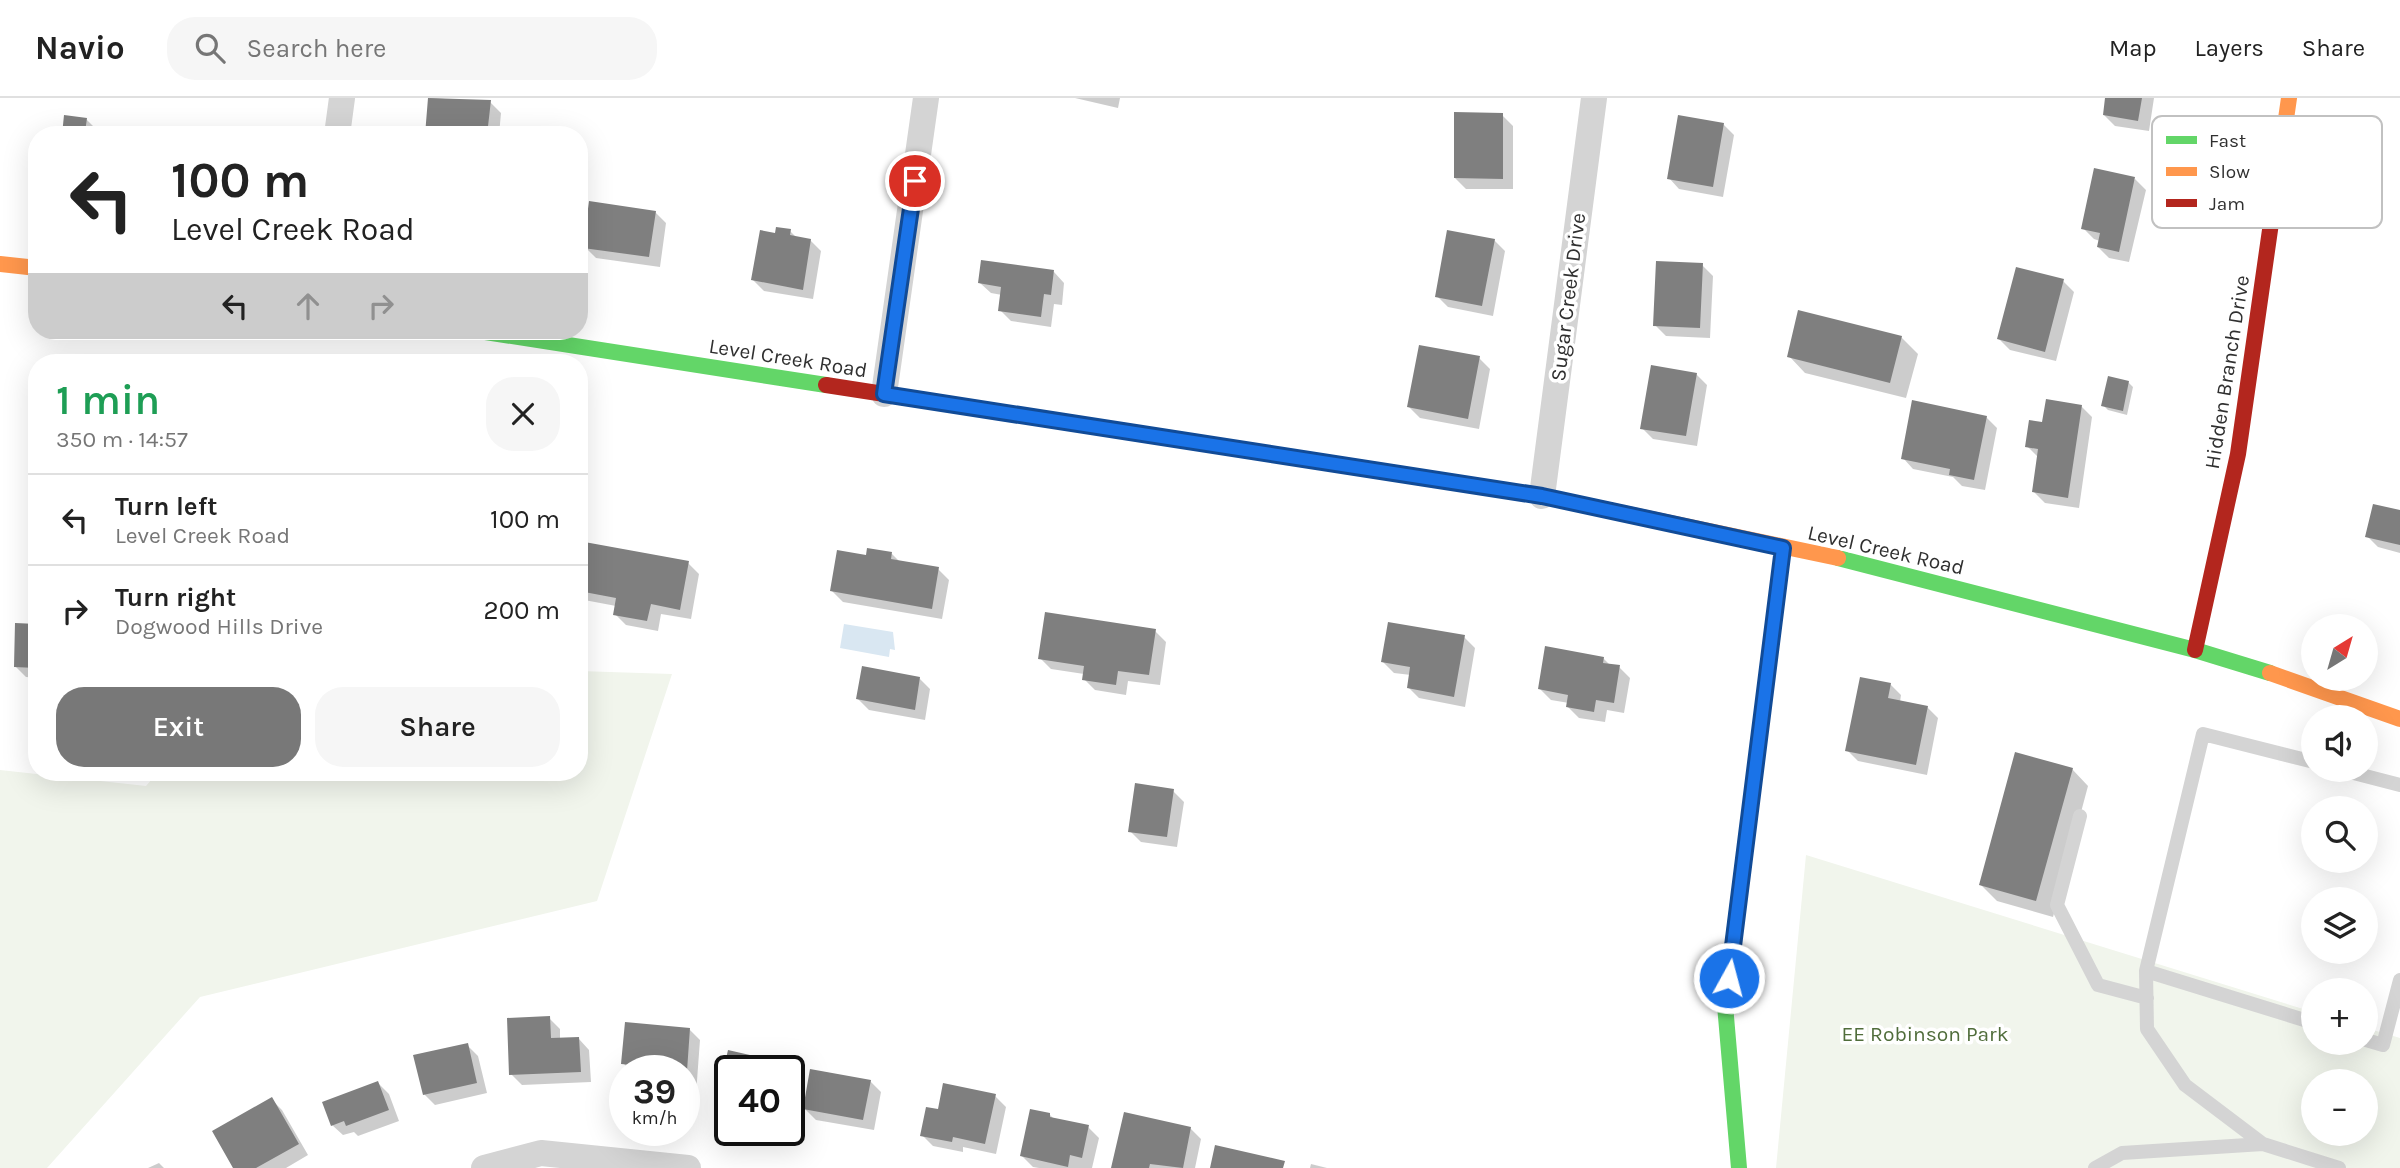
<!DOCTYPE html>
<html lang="en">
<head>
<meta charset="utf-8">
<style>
	body { margin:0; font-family:Karla,sans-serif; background:#f6f6f6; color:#222; height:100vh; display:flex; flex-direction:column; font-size:26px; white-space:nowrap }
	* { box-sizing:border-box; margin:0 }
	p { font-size:23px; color:#767676 }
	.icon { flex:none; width:38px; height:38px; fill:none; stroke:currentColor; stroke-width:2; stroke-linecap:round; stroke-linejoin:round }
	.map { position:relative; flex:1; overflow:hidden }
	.drawer { position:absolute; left:28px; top:256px; width:560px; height:427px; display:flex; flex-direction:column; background:#fff; border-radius:28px; box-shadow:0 7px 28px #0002 }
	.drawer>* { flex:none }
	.top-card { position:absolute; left:28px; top:28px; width:560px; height:214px; border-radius:28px; box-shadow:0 7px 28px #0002; background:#fff; color:#222; overflow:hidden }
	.needle { width:46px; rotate:37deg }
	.fabs { position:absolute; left:2301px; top:516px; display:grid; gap:14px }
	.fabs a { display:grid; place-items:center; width:77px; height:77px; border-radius:50%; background:#fff; box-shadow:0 7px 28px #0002; font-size:35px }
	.speed { position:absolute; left:609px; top:957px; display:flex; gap:14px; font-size:35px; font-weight:700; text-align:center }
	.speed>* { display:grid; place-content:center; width:91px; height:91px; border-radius:50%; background:#fff; box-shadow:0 7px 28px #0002; line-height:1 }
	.speed small { font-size:18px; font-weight:400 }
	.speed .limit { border:4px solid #111; border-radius:10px; background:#fff; color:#111 }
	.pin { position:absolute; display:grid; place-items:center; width:60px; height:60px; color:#fff; margin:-30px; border:4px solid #fff; border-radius:50%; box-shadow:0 2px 7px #0007 }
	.me { position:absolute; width:77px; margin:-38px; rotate:7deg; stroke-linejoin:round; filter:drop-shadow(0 0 5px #0008) }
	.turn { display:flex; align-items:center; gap:24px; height:147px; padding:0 28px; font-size:32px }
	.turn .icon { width:91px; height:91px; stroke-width:2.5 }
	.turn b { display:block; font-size:49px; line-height:60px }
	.lanes { display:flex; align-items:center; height:66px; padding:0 28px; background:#0003; justify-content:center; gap:35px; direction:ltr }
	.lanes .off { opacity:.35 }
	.round { display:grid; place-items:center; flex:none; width:74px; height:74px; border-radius:28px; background:#f6f6f6 }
	.headline { display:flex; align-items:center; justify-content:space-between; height:119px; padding:0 28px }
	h1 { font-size:42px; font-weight:600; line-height:52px; color:#1e9e55 }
	.cta { display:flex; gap:14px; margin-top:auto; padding:14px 28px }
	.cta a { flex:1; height:80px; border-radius:28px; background:#787878; color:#fff; font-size:28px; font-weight:600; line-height:80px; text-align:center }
	.cta a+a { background:#f6f6f6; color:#222 }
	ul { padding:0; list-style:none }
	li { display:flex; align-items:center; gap:21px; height:91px; padding:0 28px; border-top:2px solid #e0e0e0 }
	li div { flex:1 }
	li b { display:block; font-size:26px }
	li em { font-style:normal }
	header { display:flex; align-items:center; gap:42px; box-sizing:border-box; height:98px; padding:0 35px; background:#fff; border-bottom:2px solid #e0e0e0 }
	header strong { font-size:33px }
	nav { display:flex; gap:38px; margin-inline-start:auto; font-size:24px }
	.search { width:490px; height:63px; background:#f6f6f6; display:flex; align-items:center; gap:18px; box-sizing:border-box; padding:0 24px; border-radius:28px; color:#767676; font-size:26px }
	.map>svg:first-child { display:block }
	.green { fill:#f1f5ec; fill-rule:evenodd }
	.water { fill:#d9e7f2 }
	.shadow { fill:#0003 }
	.building { fill:#7f7f7f }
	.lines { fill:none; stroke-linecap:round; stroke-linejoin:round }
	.lane { stroke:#d4d4d4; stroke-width:14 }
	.street { stroke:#d4d4d4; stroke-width:26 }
	.fast { stroke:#63d668; stroke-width:16 }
	.slow { stroke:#ff974d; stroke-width:16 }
	.jam { stroke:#b3261e; stroke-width:16 }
	.route-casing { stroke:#114b97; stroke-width:18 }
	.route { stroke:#1a73e8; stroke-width:12 }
	.labels { text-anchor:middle; stroke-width:7; stroke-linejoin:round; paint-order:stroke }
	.street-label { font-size:21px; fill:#303030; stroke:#fff }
	.park-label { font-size:21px; fill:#506d3b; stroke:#fff }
	.key { fill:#fff; stroke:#c1c1c1; stroke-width:2 }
	.key-label { font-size:19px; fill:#303030 }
</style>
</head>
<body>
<header>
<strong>Navio</strong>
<div class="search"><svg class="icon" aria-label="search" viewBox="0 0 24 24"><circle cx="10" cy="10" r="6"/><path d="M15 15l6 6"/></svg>Search here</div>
<nav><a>Map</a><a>Layers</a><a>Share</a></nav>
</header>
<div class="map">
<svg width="2400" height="1070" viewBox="0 0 2400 1070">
	<rect width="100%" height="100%" fill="#fff"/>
	<path class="green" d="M 579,573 L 672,576 L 597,803 L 200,899 L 47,1070 L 0,1070 L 0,672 L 146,688 L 158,674 L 579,674 Z
		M 1806,757 L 2313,914 L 2314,945 L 2366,945 L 2366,930 L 2400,940 L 2400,1070 L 1776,1070 ZM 2314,984 L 2366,984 L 2366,1036 L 2314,1036 Z"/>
	<path class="water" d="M 844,526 L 893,534 L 895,552 L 890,551 L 889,559 L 840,550 Z"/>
	<path class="shadow" d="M 430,0 L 490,4 L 501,15 L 499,37 L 427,37 Z
		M 1075,0 L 1120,0 L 1118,10 Z
		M 2107,0 L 2154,0 L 2149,33 L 2115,28 L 2104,17 Z
		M 1502,17 L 1513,28 L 1513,91 L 1466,91 L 1455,80 Z
		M 86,21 L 97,32 L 96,37 L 64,37 Z
		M 1723,26 L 1734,37 L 1723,99 L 1679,91 L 1669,80 Z
		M 2135,81 L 2146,92 L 2129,164 L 2109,160 L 2098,149 L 2100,143 L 2094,141 L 2083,130 Z
		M 655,114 L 666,125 L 660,169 L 596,160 L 585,149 Z
		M 790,133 L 797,140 L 810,142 L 821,153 L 813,201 L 764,193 L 753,182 L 776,137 Z
		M 1494,142 L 1505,153 L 1493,218 L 1448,209 L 1437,198 Z
		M 1702,167 L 1713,178 L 1710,240 L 1666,238 L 1655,227 Z
		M 1054,174 L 1064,185 L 1062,207 L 1054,206 L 1051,229 L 1011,223 L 1000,212 L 1002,197 L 991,195 L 980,185 Z
		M 2063,183 L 2074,194 L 2056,263 L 2010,252 L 1999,241 Z
		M 1901,239 L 1918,256 L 1906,300 L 1805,275 L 1789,258 Z
		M 1479,260 L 1490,271 L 1479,331 L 1420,320 L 1409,309 Z
		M 1696,276 L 1707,287 L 1697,348 L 1653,341 L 1642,330 Z
		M 2128,284 L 2133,289 L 2127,317 L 2108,312 L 2103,307 Z
		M 2081,308 L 2092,319 L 2079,410 L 2045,405 L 2034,394 L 2038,359 L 2027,348 L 2044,326 Z
		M 1986,319 L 1997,330 L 1985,392 L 1962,388 L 1953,379 L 1913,371 L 1903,360 Z
		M 2400,414 L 2400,455 L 2378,449 L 2367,438 Z
		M 579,445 L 688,465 L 699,476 L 691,521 L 661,516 L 658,533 L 626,527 L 615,516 L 616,508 L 579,501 Z
		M 892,456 L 900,464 L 938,471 L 949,482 L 942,521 L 843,504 L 832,493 L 867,459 Z
		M 37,528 L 37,580 L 26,579 L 15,568 Z
		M 1155,533 L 1166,544 L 1160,587 L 1128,583 L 1126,597 L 1095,592 L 1084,581 L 1084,576 L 1051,571 L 1040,560 Z
		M 1464,539 L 1475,550 L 1465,609 L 1419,600 L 1408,589 L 1411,577 L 1394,575 L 1383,564 Z
		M 1603,560 L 1610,567 L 1619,569 L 1630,580 L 1624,615 L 1607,612 L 1605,624 L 1579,620 L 1568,609 L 1569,605 L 1551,602 L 1540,591 Z
		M 919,580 L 930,591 L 925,622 L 869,612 L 858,601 Z
		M 1890,586 L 1901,597 L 1900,604 L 1927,609 L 1938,620 L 1927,677 L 1858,663 L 1847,652 Z
		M 2072,671 L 2088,688 L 2053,819 L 1997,803 L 1981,787 Z
		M 1173,693 L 1184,704 L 1177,749 L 1141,744 L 1130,733 Z
		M 549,920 L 560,931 L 560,942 L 579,941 L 589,952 L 591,984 L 522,987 L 511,976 Z
		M 689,931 L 700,942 L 696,996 L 684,995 L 684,973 L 631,973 L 623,965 Z
		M 467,947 L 478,958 L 487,995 L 435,1007 L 424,996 Z
		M 729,954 L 780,965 L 788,973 L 730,973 L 730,999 L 721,991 Z
		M 870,983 L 881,994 L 874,1032 L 816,1022 L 805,1011 Z
		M 378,985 L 389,996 L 399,1023 L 358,1038 L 354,1034 L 343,1037 L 332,1027 Z
		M 995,998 L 1006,1009 L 996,1056 L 963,1049 L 963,1054 L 933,1048 L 922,1037 L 939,1013 Z
		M 271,1001 L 282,1012 L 308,1057 L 286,1070 L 235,1070 Z
		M 1050,1017 L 1055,1022 L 1088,1029 L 1099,1040 L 1092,1070 L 1039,1070 L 1033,1069 L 1022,1058 Z
		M 1190,1030 L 1201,1041 L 1195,1070 L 1113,1070 Z
		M 159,1065 L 164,1070 L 148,1070 Z
		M 1311,1066 L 1327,1070 L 1310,1070 Z"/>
	<path class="building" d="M 428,0 L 491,2 L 487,37 L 425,37 Z
		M 2105,0 L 2142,0 L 2138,23 L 2103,17 Z
		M 1454,14 L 1503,15 L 1503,81 L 1454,80 Z
		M 64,17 L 87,20 L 85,34 L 94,37 L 62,37 Z
		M 1678,17 L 1724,25 L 1713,89 L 1667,81 Z
		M 2094,70 L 2135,79 L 2119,154 L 2097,149 L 2100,135 L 2081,131 Z
		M 589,103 L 656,113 L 649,159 L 583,150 Z
		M 776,129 L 791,131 L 790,137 L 811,141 L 803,192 L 751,182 L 760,132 L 775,135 Z
		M 1447,132 L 1495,141 L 1482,208 L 1435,199 Z
		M 981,162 L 1054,172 L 1051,197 L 1044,196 L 1041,219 L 998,213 L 1001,189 L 978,185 Z
		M 1656,163 L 1703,165 L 1700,230 L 1653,228 Z
		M 2016,169 L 2064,181 L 2045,254 L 1997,241 Z
		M 1798,212 L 1902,238 L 1890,285 L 1787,259 Z
		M 1419,247 L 1480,258 L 1468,321 L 1407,309 Z
		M 1651,267 L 1697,275 L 1686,338 L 1640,331 Z
		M 2108,278 L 2129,283 L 2123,313 L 2101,308 Z
		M 2046,301 L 2082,307 L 2068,400 L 2032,394 L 2038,351 L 2025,349 L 2029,322 L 2042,324 Z
		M 1912,302 L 1987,318 L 1974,382 L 1949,377 L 1950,371 L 1901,361 Z
		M 2373,406 L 2400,412 L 2400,447 L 2365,439 Z
		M 579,443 L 689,463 L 680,512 L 651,506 L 647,523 L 613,517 L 616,500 L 579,493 Z
		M 867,450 L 892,454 L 891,461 L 939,469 L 932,511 L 830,493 L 837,452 L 866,457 Z
		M 1045,514 L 1156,531 L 1149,577 L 1118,573 L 1116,587 L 1082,582 L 1084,568 L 1038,561 Z
		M 1388,524 L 1465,537 L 1454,599 L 1407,590 L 1410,569 L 1381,564 Z
		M 15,525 L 37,526 L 37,570 L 14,569 Z
		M 1545,548 L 1604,559 L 1603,565 L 1620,567 L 1614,605 L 1596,602 L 1594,614 L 1566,609 L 1568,597 L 1538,591 Z
		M 862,568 L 920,579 L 915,612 L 856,601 Z
		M 1860,579 L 1891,585 L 1888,600 L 1928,608 L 1916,667 L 1845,653 Z
		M 2015,654 L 2073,670 L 2036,803 L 1979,787 Z
		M 1135,685 L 1174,691 L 1167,739 L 1128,734 Z
		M 550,918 L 551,940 L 579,939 L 581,974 L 509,977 L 507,920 Z
		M 625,924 L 690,930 L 687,973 L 655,973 L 655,969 L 621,966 Z
		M 468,945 L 477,985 L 423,997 L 413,957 Z
		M 728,952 L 781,964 L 779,973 L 730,973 L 730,994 L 719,991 Z
		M 810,971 L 871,982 L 863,1022 L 803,1011 Z
		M 378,983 L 389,1012 L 346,1028 L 344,1023 L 331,1028 L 322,1004 Z
		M 943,985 L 996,996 L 985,1046 L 953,1039 L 952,1044 L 920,1038 L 926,1009 L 938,1011 Z
		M 272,999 L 299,1046 L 256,1070 L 233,1070 L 212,1033 Z
		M 1030,1011 L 1050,1015 L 1050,1019 L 1089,1027 L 1082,1060 L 1070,1057 L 1068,1069 L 1020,1058 Z
		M 1124,1014 L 1191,1029 L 1183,1070 L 1150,1066 L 1149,1070 L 1111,1070 Z
		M 1215,1047 L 1285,1063 L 1283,1070 L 1210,1070 Z"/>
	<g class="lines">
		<path class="lane" d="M 2314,664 L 2203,636 L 2146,873 L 2147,931 L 2185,987 L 2263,1046 L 2339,1070
			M 2342,672 L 2400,687
			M 2080,718 L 2057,807 L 2098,887 L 2147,900
			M 2146,873 L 2314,925
			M 2366,942 L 2383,947 L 2400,882
			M 2095,1070 L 2122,1055 L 2263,1046"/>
		<path class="street" d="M 337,37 L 342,0
			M 884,296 L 926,0
			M 1542,398 L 1594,0
			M 484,1070 L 541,1055 L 688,1070"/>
		<path class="fast" d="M 479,233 L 826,287
			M 1838,460 L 2195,552 L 2270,575
			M 1739,1070 L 1725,907 L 1753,688"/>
		<path class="slow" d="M 2275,97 L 2289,0
			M 0,166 L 37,170
			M 1362,370 L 1542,398 L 1838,460
			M 2270,575 L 2400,621"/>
		<path class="jam" d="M 826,287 L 1362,370
			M 2195,552 L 2238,356 L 2275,97
			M 1753,688 L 1783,450"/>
	</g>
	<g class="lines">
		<defs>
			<path id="route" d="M 915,83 L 884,296 L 1542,398 L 1783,450 L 1729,880"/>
		</defs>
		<use href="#route" class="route-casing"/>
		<use href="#route" class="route"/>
	</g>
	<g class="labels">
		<g class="street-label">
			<text transform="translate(1568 199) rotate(-83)" y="7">Sugar Creek Drive</text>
			<text transform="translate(788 260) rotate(9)" y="7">Level Creek Road</text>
			<text transform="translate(2227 274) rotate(-81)" y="7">Hidden Branch Drive</text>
			<text transform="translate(1886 452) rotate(13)" y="7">Level Creek Road</text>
		</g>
		<g class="park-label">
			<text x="1925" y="943">EE Robinson Park</text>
		</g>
	</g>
	<rect x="2152" y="18" width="230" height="112" rx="10" class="key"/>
	<rect x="2166" y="38" width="31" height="8" fill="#63d668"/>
	<rect x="2166" y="69" width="31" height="9" fill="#ff974d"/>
	<rect x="2166" y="101" width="31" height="8" fill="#b3261e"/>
	<g class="key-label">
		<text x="2209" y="49">Fast</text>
		<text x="2209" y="80">Slow</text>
		<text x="2209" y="112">Jam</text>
	</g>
</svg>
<div class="fabs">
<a><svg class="needle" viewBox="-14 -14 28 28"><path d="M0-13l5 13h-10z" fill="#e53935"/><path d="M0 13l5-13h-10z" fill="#767676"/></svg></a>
<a><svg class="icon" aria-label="sound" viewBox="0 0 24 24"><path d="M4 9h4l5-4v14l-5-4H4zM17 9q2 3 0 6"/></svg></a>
<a><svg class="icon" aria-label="search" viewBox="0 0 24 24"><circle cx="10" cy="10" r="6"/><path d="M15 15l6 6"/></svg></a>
<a><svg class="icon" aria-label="layers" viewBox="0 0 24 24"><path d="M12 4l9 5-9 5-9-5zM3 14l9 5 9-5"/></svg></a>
<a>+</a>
<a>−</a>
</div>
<div class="speed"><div>39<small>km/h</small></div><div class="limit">40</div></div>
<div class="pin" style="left:915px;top:83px;background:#d93025"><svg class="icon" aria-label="arrive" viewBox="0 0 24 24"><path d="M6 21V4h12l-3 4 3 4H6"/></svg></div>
<svg class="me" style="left:1729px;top:880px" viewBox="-20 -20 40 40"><circle r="17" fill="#1a73e8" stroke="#fff" stroke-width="3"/><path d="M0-11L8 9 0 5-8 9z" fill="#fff"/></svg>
<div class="top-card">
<div class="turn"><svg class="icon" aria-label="left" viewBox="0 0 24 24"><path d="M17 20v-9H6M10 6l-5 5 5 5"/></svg><div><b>100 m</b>Level Creek Road</div></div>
<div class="lanes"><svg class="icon" aria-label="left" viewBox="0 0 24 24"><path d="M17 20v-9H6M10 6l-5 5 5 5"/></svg><svg class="icon off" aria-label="ahead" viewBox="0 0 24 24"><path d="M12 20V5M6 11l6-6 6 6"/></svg><svg class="icon off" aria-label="right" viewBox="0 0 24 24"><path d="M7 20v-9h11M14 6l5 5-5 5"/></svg></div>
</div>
<section class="drawer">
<div class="headline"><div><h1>1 min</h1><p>350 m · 14:57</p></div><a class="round"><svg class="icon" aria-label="close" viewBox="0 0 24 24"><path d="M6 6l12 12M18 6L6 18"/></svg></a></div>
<ul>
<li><svg class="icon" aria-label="left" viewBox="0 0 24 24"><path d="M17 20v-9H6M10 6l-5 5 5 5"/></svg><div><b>Turn left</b><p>Level Creek Road</p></div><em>100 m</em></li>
<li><svg class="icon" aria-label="right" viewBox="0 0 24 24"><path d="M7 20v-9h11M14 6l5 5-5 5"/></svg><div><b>Turn right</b><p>Dogwood Hills Drive</p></div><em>200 m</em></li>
</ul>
<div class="cta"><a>Exit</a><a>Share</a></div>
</section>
</div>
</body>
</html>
